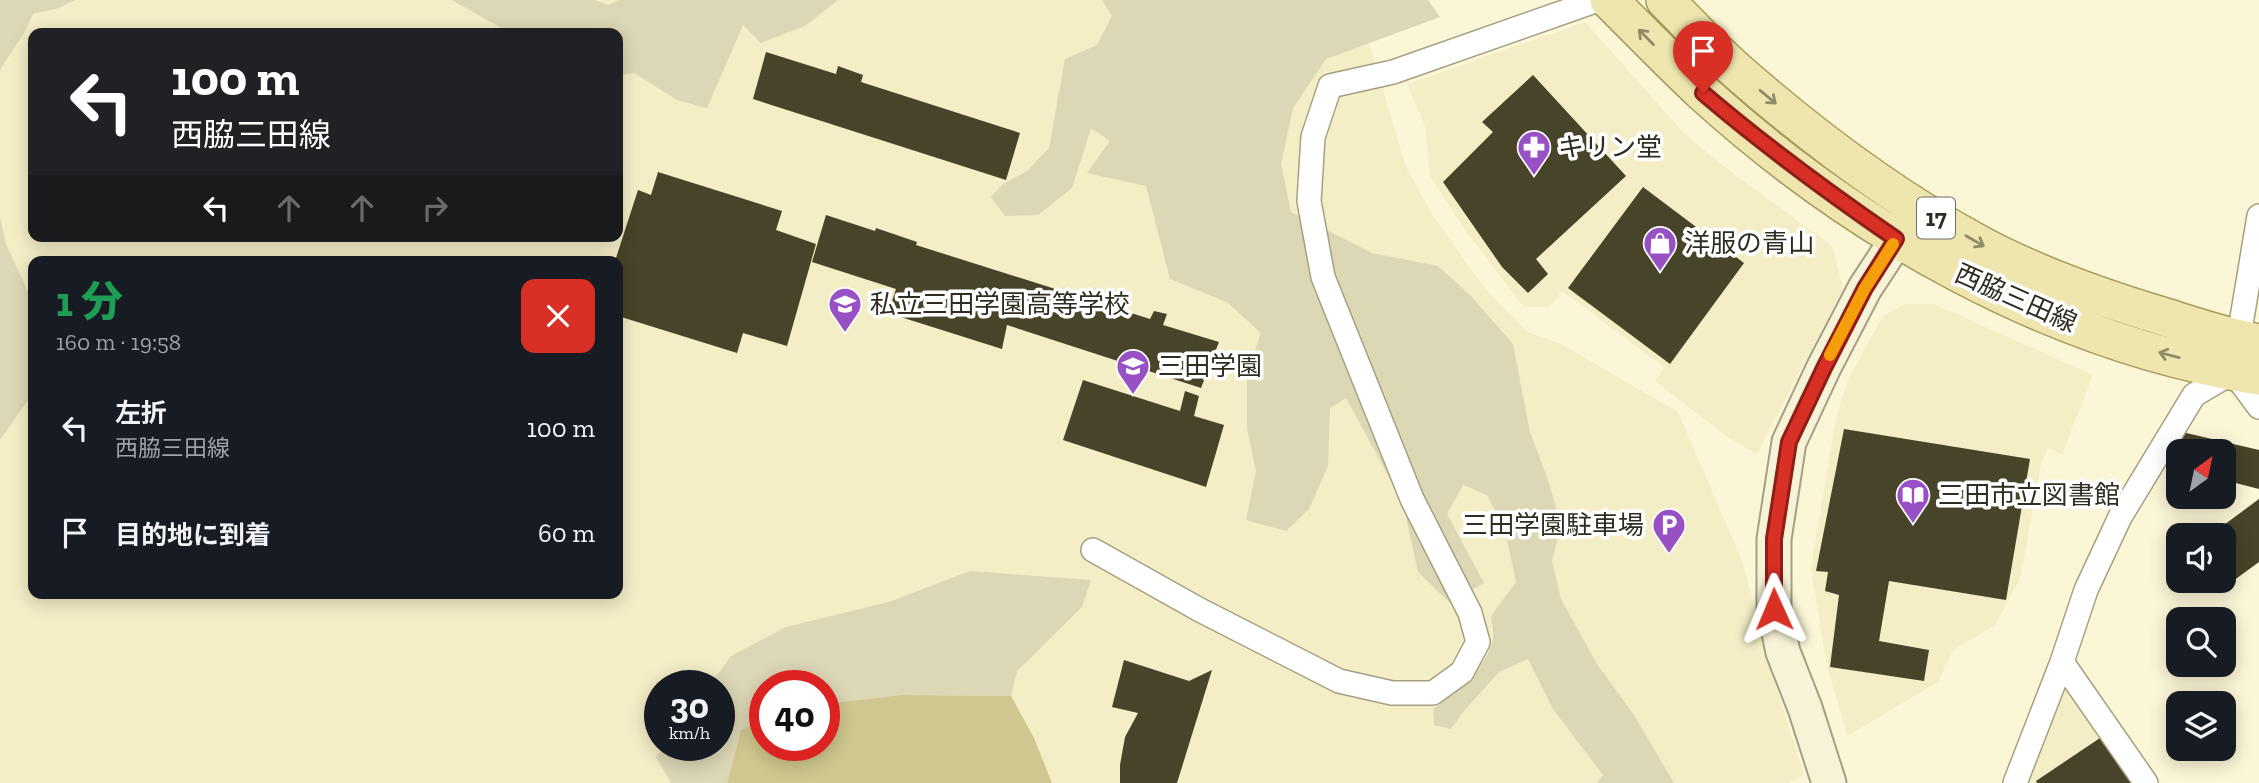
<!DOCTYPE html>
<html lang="ja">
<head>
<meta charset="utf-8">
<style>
	body { margin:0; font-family:"Zilla Slab","Noto Sans JP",serif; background:#242831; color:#f1f3f6; height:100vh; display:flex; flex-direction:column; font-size:26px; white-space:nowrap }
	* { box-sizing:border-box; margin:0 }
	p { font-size:23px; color:#9ea1a6 }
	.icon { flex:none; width:38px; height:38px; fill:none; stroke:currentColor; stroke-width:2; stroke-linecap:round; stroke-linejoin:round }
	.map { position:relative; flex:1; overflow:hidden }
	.sheet { position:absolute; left:28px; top:256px; width:595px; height:343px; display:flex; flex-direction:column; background:#171b24; border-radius:14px; box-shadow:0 4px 18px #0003 }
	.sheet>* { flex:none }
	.hud { position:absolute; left:28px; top:28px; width:595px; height:214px; border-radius:14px; box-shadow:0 4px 18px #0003; background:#202124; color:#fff; overflow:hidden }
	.needle { width:46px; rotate:33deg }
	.fabs { position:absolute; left:2166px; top:439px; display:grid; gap:14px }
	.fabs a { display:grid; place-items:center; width:70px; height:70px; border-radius:14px; background:#171b24; box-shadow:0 4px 18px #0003; font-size:35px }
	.speed { position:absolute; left:644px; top:670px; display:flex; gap:14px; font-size:35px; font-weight:700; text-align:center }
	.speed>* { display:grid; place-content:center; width:91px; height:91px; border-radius:50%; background:#171b24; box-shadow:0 4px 18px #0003; line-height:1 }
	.speed small { font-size:18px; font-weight:400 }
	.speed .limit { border:10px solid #d22; background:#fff; color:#111 }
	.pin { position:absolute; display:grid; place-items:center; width:60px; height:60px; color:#fff; margin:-72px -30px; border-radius:50% 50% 50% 0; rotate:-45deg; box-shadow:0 0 7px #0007 }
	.pin .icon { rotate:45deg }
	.me { position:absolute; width:77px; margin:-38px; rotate:359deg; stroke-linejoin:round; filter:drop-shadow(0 0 5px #0008) }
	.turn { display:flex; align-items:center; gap:24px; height:147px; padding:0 28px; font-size:32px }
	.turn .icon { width:91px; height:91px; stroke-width:2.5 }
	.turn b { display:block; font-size:49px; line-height:60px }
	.lanes { display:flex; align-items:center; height:66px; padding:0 28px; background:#0003; justify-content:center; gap:35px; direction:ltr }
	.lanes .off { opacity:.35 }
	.round { display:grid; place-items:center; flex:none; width:74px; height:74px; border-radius:14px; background:#242831 }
	.headline { display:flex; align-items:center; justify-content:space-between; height:119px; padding:0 28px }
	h1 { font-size:42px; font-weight:800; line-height:52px; color:#1e9e55 }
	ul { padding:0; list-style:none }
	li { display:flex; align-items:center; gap:21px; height:105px; padding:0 28px }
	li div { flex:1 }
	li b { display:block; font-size:26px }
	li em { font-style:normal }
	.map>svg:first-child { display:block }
	.built { fill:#f3eec6; fill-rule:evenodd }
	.green { fill:#dcd7b5 }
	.water { fill:#cfc78f }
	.building { fill:#484429 }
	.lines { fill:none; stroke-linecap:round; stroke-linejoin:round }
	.street-casing { stroke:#a5a082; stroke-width:26 }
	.secondary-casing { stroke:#a5a082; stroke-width:37 }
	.primary-casing { stroke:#a59b5b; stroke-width:40 }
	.street { stroke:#fff; stroke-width:23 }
	.secondary { stroke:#f7f3d7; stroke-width:33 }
	.primary { stroke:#efe6af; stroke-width:37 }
	.oneway { stroke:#8f8a68 }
	.route-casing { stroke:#8d1f18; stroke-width:18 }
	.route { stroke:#d93025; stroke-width:12 }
	.slow { stroke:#f59e0b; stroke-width:12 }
	.labels { text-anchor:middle; stroke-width:7; stroke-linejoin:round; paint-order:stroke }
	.shield { fill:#fff; stroke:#6d6c64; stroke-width:2 }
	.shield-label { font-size:24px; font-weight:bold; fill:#2f2d21 }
	.poi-label { font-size:26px; fill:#2f2d21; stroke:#fff; text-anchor:start }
	.street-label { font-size:26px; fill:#2f2d21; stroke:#fff }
</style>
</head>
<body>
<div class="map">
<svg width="2259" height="783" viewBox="0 0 2259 783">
	<rect width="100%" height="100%" fill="#fbf6d6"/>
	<path class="built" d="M 0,0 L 1428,0 L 1440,17 L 1369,43 L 1406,167 L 1433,216 L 1482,285 L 1527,332 L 1561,344 L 1678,412 L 1743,563 L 1765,652 L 1804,774 L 1788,783 L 0,783 ZM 33,33 L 618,33 L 618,236 L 33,236 ZM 33,261 L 618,261 L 618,593 L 33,593 ZM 660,686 L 719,686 L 719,746 L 660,746 ZM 765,686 L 824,686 L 824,746 L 765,746 Z
		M 1585,22 L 1683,132 L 1719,163 L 1832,246 L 1843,288 L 1757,454 L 1729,438 L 1655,381 L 1664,367 L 1562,291 L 1550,307 L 1524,307 L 1467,233 L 1430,176 L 1425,126 L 1407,84 Z
		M 1905,304 L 1934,304 L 2093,375 L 2062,454 L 2048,448 L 2041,465 L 2020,579 L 1995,625 L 1953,650 L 1938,682 L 1847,736 L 1826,661 L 1811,569 L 1835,423 L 1848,379 L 1883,316 Z
		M 2070,688 L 2136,783 L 2023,783 L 2060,690 Z"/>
	<path class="green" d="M 0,0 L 75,0 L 59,8 L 33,14 L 24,33 L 0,70 Z
		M 452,0 L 595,0 L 609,5 L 618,0 L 838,0 L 805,26 L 761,43 L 743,25 L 707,108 L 677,100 L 634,73 L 618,75 L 618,33 L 510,33 Z
		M 1102,0 L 1428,0 L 1440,17 L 1326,59 L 1293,108 L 1281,164 L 1291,212 L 1372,253 L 1438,266 L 1470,295 L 1513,344 L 1530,432 L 1549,483 L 1561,525 L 1552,561 L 1561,599 L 1597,664 L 1634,715 L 1674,783 L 1597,783 L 1603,775 L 1553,709 L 1528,659 L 1499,672 L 1463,712 L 1451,729 L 1434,725 L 1433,709 C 1455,694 1488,667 1493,638 C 1494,632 1492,623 1491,616 L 1516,582 L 1505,530 L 1487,495 L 1463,485 L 1447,514 L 1484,583 L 1449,602 L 1418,572 L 1403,503 L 1346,398 L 1330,408 L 1328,466 L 1309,509 L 1286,531 L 1246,520 L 1256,471 L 1247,429 L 1247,375 L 1261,333 L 1227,302 L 1170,279 L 1146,186 L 1087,173 L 1110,141 L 1091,128 L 1072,188 L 1038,215 L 1005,216 L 991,197 L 1003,184 L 1027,171 L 1049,148 L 1065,59 L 1097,45 L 1112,16 Z
		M 0,218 L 6,244 L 33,303 L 33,393 L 0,440 Z
		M 970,571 L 1091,580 L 1082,607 L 1017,671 L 1011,696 L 901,695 L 824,704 L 824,686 L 765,686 L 765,719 L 741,730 L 727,783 L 671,783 L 656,757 L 665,746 L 719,746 L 719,686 L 709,686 L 731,656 L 786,627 L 889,602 Z"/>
	<path class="water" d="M 901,695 L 1011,696 L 1034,738 L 1052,783 L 727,783 L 741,730 L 765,719 L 765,746 L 824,746 L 824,704 Z"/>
	<path class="building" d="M 766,52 L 836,74 L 838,66 L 863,75 L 861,82 L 1020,133 L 1006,180 L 753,99 Z
		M 1533,75 L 1626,176 L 1536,259 L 1548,274 L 1528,293 L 1502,267 L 1443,182 L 1493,132 L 1482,122 Z
		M 658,172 L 782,211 L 776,230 L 816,244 L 787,346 L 743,333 L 737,353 L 618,316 L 620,294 L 618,293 L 618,261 L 615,261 L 638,190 L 651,195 Z
		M 1643,187 L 1744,263 L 1670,364 L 1568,288 Z
		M 826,215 L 875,231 L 876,228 L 917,242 L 916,245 L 1150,319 L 1154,311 L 1167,314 L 1163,325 L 1219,342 L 1201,388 L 1007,325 L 1002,349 L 888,313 L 896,289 L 812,262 Z
		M 1083,380 L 1180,411 L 1185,391 L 1199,396 L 1194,416 L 1224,425 L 1206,487 L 1063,440 Z
		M 1844,429 L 2030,459 L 2006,600 L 1889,581 L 1879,641 L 1929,650 L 1924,681 L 1830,667 L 1839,595 L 1825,591 L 1828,572 L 1816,571 Z
		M 2182,432 L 2259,450 L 2259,489 L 2224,480 L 2224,452 L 2179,452 L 2179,469 L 2173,468 Z
		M 2259,499 L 2259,562 L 2222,589 L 2216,581 L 2224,581 L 2224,536 L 2209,536 Z
		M 1124,660 L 1189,681 L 1212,670 L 1177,783 L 1120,783 L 1120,765 L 1125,737 L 1138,713 L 1112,707 Z
		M 2100,738 L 2132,783 L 2037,783 L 2036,781 Z"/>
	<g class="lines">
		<defs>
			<path id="street" d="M 2259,216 L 2233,372 L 2259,407
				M 1093,550 L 1200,610 L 1339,681 L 1392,693 L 1433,693 L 1462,672 L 1478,642 L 1470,613 L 1412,499 L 1323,277 L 1309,201 L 1313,137 L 1330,86 L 1393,72 L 1598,0
				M 2015,783 L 2062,662
				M 2146,783 L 2062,662 L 2086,590 L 2120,517 L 2194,395 L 2233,372"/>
			<path id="secondary" d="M 1829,783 L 1805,708 L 1783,652 L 1774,609 L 1774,539 L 1789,442 L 1824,367 L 1865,288 L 1913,215"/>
			<path id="primary" d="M 1609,0 C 1640,31 1671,63 1703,93 C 1856,232 2054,344 2259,376
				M 1665,0 C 1689,24 1712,49 1737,71 C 1811,136 1892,197 1979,244 C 2036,275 2099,297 2162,316 C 2194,326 2226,337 2259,343"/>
		</defs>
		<use href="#street" class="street-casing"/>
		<use href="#secondary" class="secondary-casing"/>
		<use href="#primary" class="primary-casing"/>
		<use href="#street" class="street"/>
		<use href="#secondary" class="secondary"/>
		<use href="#primary" class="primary"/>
	</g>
	<defs><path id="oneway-shaft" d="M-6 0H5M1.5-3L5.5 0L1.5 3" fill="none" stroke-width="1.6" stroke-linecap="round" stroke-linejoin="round" transform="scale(1.75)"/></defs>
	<g class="oneway">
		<use href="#oneway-shaft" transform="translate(1646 37) rotate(-135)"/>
		<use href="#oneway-shaft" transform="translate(1768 97) rotate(40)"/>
		<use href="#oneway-shaft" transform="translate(1975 241) rotate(30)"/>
		<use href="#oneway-shaft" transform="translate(2169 355) rotate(-165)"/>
	</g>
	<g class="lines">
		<defs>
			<path id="route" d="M 1703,93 C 1765,146 1829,193 1896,239 L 1865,288 L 1824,368 L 1789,442 L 1774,539 L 1774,609"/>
		</defs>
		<use href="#route" class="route-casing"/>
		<use href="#route" class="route"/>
		<path class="slow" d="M 1830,355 L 1865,288 L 1893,244"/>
	</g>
	<defs>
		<symbol id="pharmacy-pin" viewBox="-11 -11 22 30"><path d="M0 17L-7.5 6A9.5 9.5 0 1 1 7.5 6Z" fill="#9851c4" stroke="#fff"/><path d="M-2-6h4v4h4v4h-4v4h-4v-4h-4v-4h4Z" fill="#fff"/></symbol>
		<symbol id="shop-pin" viewBox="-11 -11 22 30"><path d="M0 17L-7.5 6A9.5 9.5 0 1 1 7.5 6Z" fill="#9851c4" stroke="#fff"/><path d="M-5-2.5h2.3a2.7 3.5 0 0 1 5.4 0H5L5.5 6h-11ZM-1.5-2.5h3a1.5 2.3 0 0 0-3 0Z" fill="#fff"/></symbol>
		<symbol id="school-pin" viewBox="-11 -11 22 30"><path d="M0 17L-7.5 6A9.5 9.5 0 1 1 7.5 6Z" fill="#9851c4" stroke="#fff"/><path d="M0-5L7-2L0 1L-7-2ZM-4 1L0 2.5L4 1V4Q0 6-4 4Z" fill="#fff"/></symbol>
		<symbol id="library-pin" viewBox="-11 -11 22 30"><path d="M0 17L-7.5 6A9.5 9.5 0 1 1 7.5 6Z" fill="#9851c4" stroke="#fff"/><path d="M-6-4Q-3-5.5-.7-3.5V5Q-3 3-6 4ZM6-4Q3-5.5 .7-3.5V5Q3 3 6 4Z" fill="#fff"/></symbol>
		<symbol id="parking-pin" viewBox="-11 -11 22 30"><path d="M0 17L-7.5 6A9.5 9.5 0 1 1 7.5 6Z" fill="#9851c4" stroke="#fff"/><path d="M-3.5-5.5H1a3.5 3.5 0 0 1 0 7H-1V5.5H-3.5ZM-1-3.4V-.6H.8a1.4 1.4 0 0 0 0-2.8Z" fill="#fff"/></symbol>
	</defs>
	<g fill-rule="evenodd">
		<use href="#pharmacy-pin" x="1515" y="128" width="38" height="52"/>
		<use href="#shop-pin" x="1641" y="224" width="38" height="52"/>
		<use href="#school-pin" x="826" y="285" width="38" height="52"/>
		<use href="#school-pin" x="1114" y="347" width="38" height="52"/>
		<use href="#library-pin" x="1894" y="476" width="38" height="52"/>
		<use href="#parking-pin" x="1650" y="506" width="38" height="52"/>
	</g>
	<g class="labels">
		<rect class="shield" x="1917" y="197.5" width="38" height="41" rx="5"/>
		<g class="shield-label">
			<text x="1936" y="226">17</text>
		</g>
		<g class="poi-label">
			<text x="1558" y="156">キリン堂</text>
			<text x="1684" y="252">洋服の青山</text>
			<text x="870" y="313">私立三田学園高等学校</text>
			<text x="1158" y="375">三田学園</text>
			<text x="1938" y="504">三田市立図書館</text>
			<text x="1644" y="534" text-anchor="end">三田学園駐車場</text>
		</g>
		<g class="street-label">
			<text transform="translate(2016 298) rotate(24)" y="9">西脇三田線</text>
		</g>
	</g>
</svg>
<div class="fabs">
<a><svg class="needle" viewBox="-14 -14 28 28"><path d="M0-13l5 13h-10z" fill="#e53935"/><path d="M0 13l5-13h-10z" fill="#9ea1a6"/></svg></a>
<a><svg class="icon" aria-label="sound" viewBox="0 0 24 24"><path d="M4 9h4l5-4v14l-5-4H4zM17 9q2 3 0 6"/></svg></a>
<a><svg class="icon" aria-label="search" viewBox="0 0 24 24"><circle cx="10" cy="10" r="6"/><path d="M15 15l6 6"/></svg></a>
<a><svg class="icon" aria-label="layers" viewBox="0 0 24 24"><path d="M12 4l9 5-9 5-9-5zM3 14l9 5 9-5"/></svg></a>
</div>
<div class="speed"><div>30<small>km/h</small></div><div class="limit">40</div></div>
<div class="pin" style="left:1703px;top:93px;background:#d93025"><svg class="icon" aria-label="arrive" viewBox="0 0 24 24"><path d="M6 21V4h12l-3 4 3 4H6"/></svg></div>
<svg class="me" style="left:1774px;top:609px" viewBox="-20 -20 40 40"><path d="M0-17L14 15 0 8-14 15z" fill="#d93025" stroke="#fff" stroke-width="4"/></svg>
<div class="hud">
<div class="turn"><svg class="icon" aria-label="left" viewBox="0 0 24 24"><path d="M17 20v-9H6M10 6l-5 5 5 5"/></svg><div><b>100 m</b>西脇三田線</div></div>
<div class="lanes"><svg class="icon" aria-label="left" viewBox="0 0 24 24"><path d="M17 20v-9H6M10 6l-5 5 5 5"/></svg><svg class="icon off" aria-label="ahead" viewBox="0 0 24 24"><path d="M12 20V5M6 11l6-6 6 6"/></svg><svg class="icon off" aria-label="ahead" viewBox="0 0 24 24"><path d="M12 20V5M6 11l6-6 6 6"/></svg><svg class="icon off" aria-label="right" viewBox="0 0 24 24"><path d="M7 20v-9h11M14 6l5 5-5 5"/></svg></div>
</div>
<section class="sheet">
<div class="headline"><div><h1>1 分</h1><p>160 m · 19:58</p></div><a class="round" style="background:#d93025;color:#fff"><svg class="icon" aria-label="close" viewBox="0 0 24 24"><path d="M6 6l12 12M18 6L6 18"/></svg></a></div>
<ul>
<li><svg class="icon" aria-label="left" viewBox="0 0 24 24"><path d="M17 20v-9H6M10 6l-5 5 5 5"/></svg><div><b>左折</b><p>西脇三田線</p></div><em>100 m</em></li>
<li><svg class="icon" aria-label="arrive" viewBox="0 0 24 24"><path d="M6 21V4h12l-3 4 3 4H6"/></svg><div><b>目的地に到着</b></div><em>60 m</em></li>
</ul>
</section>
</div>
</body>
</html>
